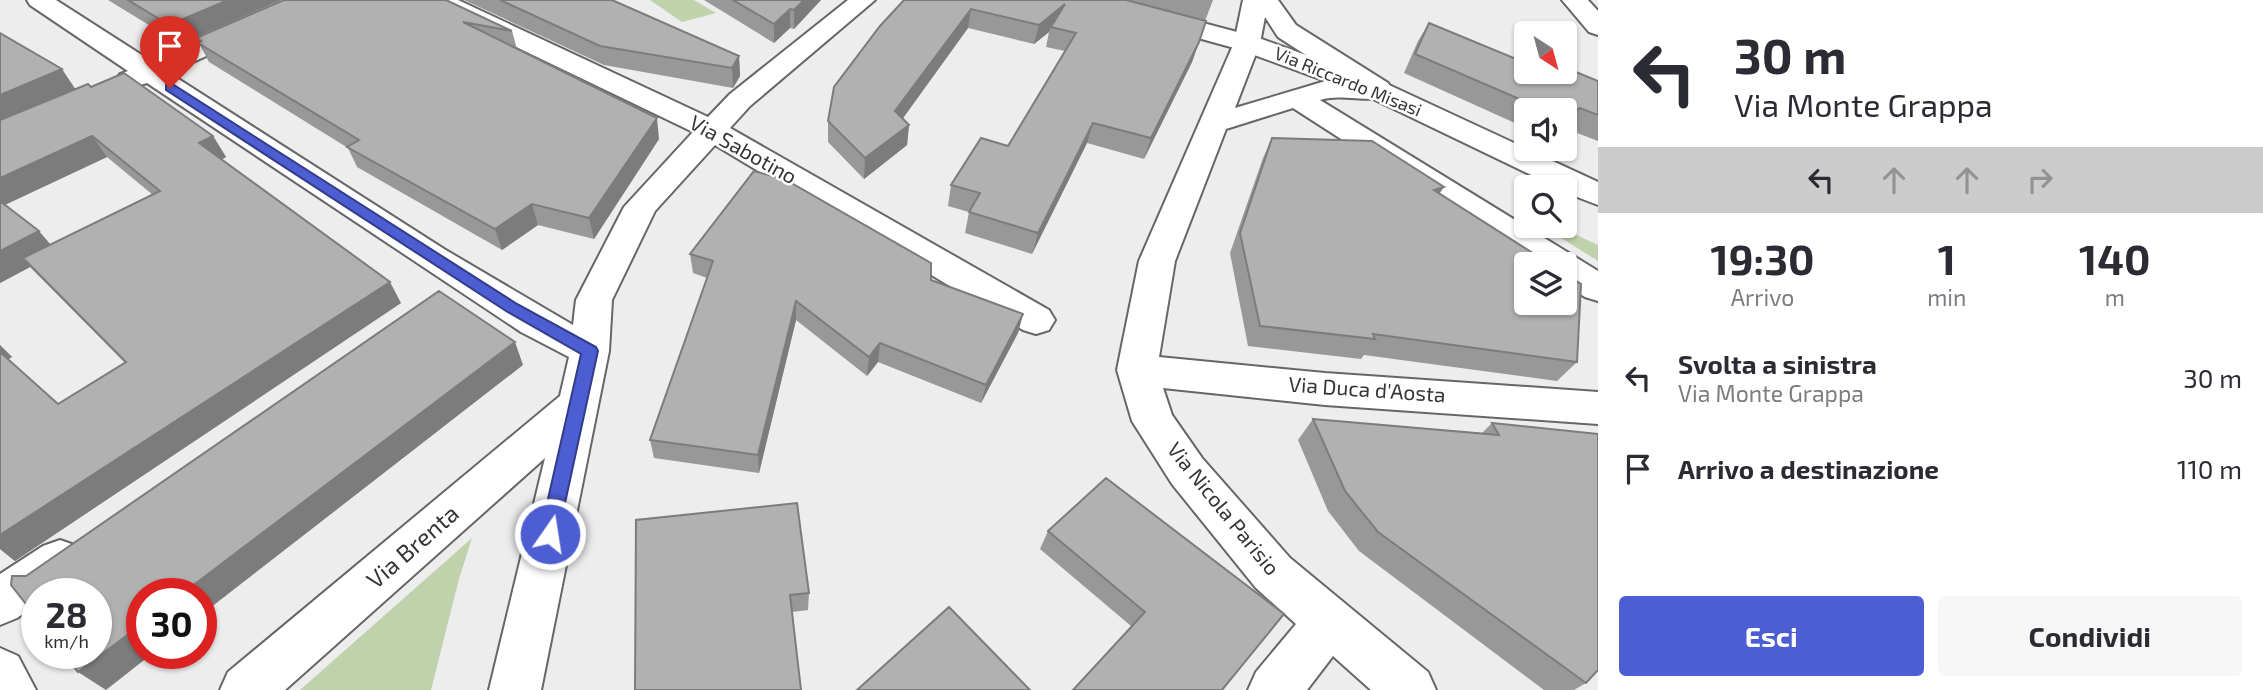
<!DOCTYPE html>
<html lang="it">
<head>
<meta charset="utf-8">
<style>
	body { margin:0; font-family:"Exo 2",sans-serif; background:#f7f7f7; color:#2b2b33; height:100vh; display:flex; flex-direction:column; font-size:26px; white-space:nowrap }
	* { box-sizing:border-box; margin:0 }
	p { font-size:23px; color:#7c7c81 }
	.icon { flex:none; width:38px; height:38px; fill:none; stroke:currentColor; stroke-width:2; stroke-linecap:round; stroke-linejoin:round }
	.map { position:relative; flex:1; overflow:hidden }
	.panel { display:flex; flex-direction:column; background:#fff; width:665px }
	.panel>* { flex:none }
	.top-card { background:#fff; color:#2b2b33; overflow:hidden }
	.needle { width:46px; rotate:144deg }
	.tools { position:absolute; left:1514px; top:21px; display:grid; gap:14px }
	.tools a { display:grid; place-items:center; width:63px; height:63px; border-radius:7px; background:#fff; box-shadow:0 2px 5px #0004; font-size:35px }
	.speed { position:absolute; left:21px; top:578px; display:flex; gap:14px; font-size:35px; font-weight:700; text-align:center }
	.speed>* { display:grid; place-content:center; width:91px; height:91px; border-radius:50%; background:#fff; box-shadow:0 2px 5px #0004; line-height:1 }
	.speed small { font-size:18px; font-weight:400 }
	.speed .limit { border:10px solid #d22; background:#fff; color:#111 }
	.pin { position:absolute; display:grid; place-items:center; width:60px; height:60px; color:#fff; margin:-72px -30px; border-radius:50% 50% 50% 0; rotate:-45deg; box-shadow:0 0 7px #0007 }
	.pin .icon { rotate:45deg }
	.me { position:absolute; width:77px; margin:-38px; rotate:13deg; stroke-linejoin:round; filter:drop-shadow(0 0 5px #0008) }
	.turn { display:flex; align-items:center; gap:24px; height:147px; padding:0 21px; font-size:32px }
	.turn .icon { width:91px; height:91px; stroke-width:2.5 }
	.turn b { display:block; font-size:49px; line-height:60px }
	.lanes { display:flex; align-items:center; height:66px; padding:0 21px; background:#0003; justify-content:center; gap:35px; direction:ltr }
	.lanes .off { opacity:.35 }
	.eta { display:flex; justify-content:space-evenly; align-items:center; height:119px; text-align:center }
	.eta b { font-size:42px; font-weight:700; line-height:49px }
	.button { display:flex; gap:14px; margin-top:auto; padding:14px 21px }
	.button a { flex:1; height:80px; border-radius:7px; background:#4d5dd2; color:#fff; font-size:28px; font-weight:700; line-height:80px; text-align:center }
	.button a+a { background:#f7f7f7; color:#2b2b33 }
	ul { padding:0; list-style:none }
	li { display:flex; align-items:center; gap:21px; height:91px; padding:0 21px }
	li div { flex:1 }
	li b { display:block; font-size:26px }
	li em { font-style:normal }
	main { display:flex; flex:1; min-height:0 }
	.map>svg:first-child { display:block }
	.green { fill:#bfd2ac }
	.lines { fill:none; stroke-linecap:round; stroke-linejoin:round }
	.minor-casing { stroke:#666667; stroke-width:4 }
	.major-casing { stroke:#666667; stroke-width:4 }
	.minor { fill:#fff; fill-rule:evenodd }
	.major { fill:#fff; fill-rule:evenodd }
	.wall { fill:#999898; fill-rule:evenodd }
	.shaded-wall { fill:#7d7c7c }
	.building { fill:#b2b1b1; stroke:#7d7c7c; stroke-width:2 }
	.route { fill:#4d5dd2; stroke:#323c88; stroke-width:2 }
	.labels { text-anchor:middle; stroke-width:5; stroke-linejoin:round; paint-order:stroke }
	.far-street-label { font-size:18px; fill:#353535; stroke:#fff }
	.street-label { font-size:21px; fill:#353535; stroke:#fff }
	.near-street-label { font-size:24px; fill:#353535; stroke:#fff }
</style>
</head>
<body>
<main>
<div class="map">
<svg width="1598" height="690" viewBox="0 0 1598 690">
	<rect width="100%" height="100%" fill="#ededee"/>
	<path class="green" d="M 650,0 L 694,0 L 716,13 L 682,22 Z
		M 1542,226 L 1557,226 L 1598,245 L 1598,261 Z
		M 472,538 L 459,579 L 431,690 L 300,690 Z"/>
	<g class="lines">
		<defs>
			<path id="minor" d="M 27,0 L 56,0 L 151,61 L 288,0 L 321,0 L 318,5 L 169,73 L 444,249 L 573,325 L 576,300 L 624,207 L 693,132 L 429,5 L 426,0 L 458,0 L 708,117 L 730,94 L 848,0 L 875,0 L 750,106 L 730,128 L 1049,310 L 1055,320 L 1049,330 L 1036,334 L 1023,330 L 715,145 L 655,211 L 612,300 L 609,351 L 541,690 L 489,690 L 545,458 L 285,690 L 220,690 L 228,672 L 560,396 L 569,357 L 521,332 L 147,83 L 130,88 L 120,86 L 116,80 L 120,74 L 128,71 L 30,5 Z
				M 1243,0 L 1278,0 L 1296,25 L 1388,83 L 1393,91 L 1389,97 C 1366,103 1342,93 1320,100 L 1598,271 L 1598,301 L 1585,297 L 1564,284 L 1564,264 L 1535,264 L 1293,108 L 1226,129 L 1175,261 L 1159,357 L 1325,373 L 1598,392 L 1598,424 L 1325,405 L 1163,388 L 1172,415 L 1202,458 L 1290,558 L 1428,672 L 1436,690 L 1371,690 L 1333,656 L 1307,690 L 1248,690 L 1256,672 L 1296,624 L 1256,588 L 1172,484 L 1132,421 L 1117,370 L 1139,261 L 1234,43 ZM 1265,17 L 1278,37 L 1346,81 L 1329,80 L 1235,108 L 1260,43 Z
				M 1562,0 L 1588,0 L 1598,11 L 1598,35 L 1589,32 Z
				M 60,540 L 77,546 L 84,561 C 74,581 59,593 37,593 L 37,604 L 17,618 L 0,625 L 0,574 L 43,546 Z
				M 0,648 L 18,656 L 36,690 L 0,690 Z"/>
			<path id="major" d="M 1075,0 L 1116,0 L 1256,37 L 1389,85 L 1598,182 L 1598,205 L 1564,192 L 1564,187 L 1556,187 L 1369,97 L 1238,49 L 1078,5 Z"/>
		</defs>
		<use href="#minor" class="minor-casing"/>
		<use href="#major" class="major-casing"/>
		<use href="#minor" class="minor"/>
		<use href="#major" class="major"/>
	</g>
	<path class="wall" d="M 108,0 L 281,0 L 180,44 Z
		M 446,0 L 512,31 L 517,49 L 659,139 L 594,239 L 538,225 L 502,250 L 357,167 L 348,148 L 209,62 L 196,38 Z
		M 464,0 L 612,0 L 739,56 L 740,76 L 733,88 L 604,65 Z
		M 704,0 L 821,0 L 794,29 L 790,28 L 774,43 Z
		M 904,0 L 1126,0 L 1199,42 L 1192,62 L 1144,159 L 1087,143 L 1032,254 L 965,233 L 969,212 L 948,206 L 951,185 L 1008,146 L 1065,51 L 1046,47 L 1049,32 L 1034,44 L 968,28 L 903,118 L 909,125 L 907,145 L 864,179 L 828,142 L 828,121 Z
		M 1126,0 L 1213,0 L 1205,21 Z
		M 1429,23 L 1554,75 L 1598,81 L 1598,141 L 1564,128 L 1564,110 L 1526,110 L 1526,128 L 1404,73 L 1418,41 Z
		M 0,33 L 76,89 L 91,87 L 213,136 L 226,157 L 221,160 L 401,303 L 15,561 L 0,549 L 0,345 L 12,357 L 8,359 L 58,404 L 125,363 L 30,267 L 0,283 ZM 107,157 L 153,195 L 50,245 L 5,205 Z
		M 1272,138 L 1440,193 L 1577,362 L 1557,381 L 1364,355 L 1361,359 L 1248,346 L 1230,253 L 1263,158 Z
		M 690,254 L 931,280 L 1023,314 L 1018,333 L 981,403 L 878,362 L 867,376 L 796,320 L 759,473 L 654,458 L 650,440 L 707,278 L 693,273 Z
		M 1313,419 L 1482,433 L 1492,423 L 1598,434 L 1586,683 L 1574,690 L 1544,690 L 1359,551 L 1328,511 L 1298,440 Z
		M 1106,478 L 1222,690 L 1131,626 L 1040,549 L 1048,531 Z
		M 636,520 L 809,593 L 808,610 L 792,612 Z"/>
	<path class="shaded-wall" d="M 228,0 L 281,0 L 180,44 L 169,25 Z
		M 804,0 L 821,0 L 794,29 L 794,10 Z
		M 1065,4 L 1051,27 L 1049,32 L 1034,44 L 1039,25 Z
		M 790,9 L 790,28 L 774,43 L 774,24 Z
		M 971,9 L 968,28 L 893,132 L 895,111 Z
		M 1199,42 L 1192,62 L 1144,159 L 1151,138 Z
		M 739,56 L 740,76 L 733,88 L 732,68 Z
		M 62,69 L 76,90 L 0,123 L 0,95 Z
		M 1580,108 L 1564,128 L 1564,118 Z
		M 657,118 L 659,139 L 594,239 L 589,218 Z
		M 1093,123 L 1087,143 L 1032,254 L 1038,233 Z
		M 909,125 L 907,145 L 864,179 L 865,158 Z
		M 92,136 L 107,157 L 0,207 L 0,178 Z
		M 213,136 L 226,157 L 212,164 L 199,143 Z
		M 1444,187 L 1430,207 L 1434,190 Z
		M 532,204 L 538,225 L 502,250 L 495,229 Z
		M 39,231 L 57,252 L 23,258 L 30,267 L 0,283 L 0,251 Z
		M 390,282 L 401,303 L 15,561 L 0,549 L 0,535 Z
		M 796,301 L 796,320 L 759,473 L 758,455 Z
		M 1023,314 L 1018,333 L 981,403 L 986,385 Z
		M 515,342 L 523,365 L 201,615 L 201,593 L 183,593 Z
		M 880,343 L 878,362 L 867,376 L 869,357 Z
		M 0,345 L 12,357 L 7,360 L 0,353 Z
		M 142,624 L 142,653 L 153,653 L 106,690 L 78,672 Z"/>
	<path class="building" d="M 128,0 L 228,0 L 169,25 Z
		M 284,0 L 446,0 L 512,31 L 463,22 L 657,118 L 589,218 L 532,204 L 495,229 L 347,147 L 359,140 L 198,43 L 201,41 L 196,38 Z
		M 500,0 L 612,0 L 739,56 L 732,68 L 600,46 Z
		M 733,0 L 804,0 L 794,10 L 790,9 L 774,24 Z
		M 904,0 L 1126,0 L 1206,21 L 1199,42 L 1151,138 L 1093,123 L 1038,233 L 969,212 L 980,193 L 951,185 L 981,138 L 1008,146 L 1076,33 L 1051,27 L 1065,4 L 1039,25 L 971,9 L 895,111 L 909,125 L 865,158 L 828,121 L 834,87 L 880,26 Z
		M 1429,23 L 1526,63 L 1526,72 L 1547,72 L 1554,75 L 1558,72 L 1564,72 L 1564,67 L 1598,81 L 1598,115 L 1580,108 L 1564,118 L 1564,110 L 1545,110 L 1415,54 Z
		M 0,33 L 62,69 L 0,95 Z
		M 124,73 L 213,136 L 199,143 L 390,282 L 0,535 L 0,352 L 58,404 L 126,362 L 23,258 L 160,191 L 92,136 L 0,178 L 0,120 L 88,84 L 91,87 Z
		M 1272,138 L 1372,141 L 1444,187 L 1434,190 L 1550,264 L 1526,264 L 1526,303 L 1564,303 L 1564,273 L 1581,284 L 1577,362 L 1373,334 L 1375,339 L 1260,326 L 1240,233 Z
		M 754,171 L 786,180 L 931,263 L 931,280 L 1023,314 L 986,385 L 880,343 L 869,357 L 796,301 L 758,455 L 650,440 L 713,261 L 690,254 Z
		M 0,201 L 39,231 L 0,251 Z
		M 439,291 L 515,342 L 183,593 L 142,593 L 142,624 L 78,672 L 63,653 L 96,653 L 96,593 L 37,593 L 37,618 L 11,585 L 12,576 L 26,576 Z
		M 1313,419 L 1499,435 L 1492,423 L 1598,434 L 1598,670 L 1586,683 L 1378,532 L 1345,491 Z
		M 1106,478 L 1284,614 L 1222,690 L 1073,690 L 1145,612 L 1048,531 Z
		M 797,503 L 809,593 L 790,595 L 801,690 L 635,690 L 636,520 Z
		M 949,607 L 1030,690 L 857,690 Z"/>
	<path class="route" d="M 166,85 L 174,85 L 517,304 L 596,347 L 598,351 L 557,540 L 550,542 L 543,540 L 540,534 L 581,354 L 506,311 L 166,90 Z"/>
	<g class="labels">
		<g class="far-street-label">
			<text transform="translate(1348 82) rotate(22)" y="6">Via Riccardo Misasi</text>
		</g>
		<g class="street-label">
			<text transform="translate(743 150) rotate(29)" y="7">Via Sabotino</text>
			<text transform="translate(1367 390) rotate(4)" y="7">Via Duca d'Aosta</text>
			<text transform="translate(1223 509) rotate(51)" y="7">Via Nicola Parisio</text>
		</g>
		<g class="near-street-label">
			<text transform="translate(413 547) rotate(-41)" y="8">Via Brenta</text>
		</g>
	</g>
</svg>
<div class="tools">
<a><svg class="needle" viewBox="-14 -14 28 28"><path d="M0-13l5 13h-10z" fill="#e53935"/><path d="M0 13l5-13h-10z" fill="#7c7c81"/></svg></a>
<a><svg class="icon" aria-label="sound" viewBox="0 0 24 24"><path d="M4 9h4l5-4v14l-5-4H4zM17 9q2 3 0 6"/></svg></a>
<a><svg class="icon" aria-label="search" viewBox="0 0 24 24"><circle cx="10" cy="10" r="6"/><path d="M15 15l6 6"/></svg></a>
<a><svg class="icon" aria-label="layers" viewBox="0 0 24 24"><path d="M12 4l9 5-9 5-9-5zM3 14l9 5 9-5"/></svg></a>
</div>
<div class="speed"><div>28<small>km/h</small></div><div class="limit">30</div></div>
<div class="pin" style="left:170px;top:88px;background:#d93025"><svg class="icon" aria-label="arrive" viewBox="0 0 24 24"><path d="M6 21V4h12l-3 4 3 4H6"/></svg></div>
<svg class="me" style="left:550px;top:534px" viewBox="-20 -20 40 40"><circle r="17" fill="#4d5dd2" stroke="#fff" stroke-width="3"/><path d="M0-11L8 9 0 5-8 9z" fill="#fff"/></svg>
</div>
<section class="panel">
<div class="top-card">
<div class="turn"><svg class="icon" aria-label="left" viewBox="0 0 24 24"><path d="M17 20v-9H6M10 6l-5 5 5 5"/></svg><div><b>30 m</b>Via Monte Grappa</div></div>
<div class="lanes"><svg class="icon" aria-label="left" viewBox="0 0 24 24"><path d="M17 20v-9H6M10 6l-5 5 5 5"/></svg><svg class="icon off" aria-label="ahead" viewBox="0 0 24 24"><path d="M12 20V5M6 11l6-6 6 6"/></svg><svg class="icon off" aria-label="ahead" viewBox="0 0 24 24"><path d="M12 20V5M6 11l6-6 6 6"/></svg><svg class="icon off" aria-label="right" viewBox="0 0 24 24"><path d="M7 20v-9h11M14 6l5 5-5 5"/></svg></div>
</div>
<div class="eta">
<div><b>19:30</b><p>Arrivo</p></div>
<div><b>1</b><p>min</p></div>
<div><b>140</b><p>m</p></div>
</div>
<ul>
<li><svg class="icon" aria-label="left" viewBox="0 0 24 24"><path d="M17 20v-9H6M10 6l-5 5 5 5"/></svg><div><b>Svolta a sinistra</b><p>Via Monte Grappa</p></div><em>30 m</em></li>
<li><svg class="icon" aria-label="arrive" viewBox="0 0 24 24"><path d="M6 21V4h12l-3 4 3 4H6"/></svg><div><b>Arrivo a destinazione</b></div><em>110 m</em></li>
</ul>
<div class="button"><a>Esci</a><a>Condividi</a></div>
</section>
</main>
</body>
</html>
